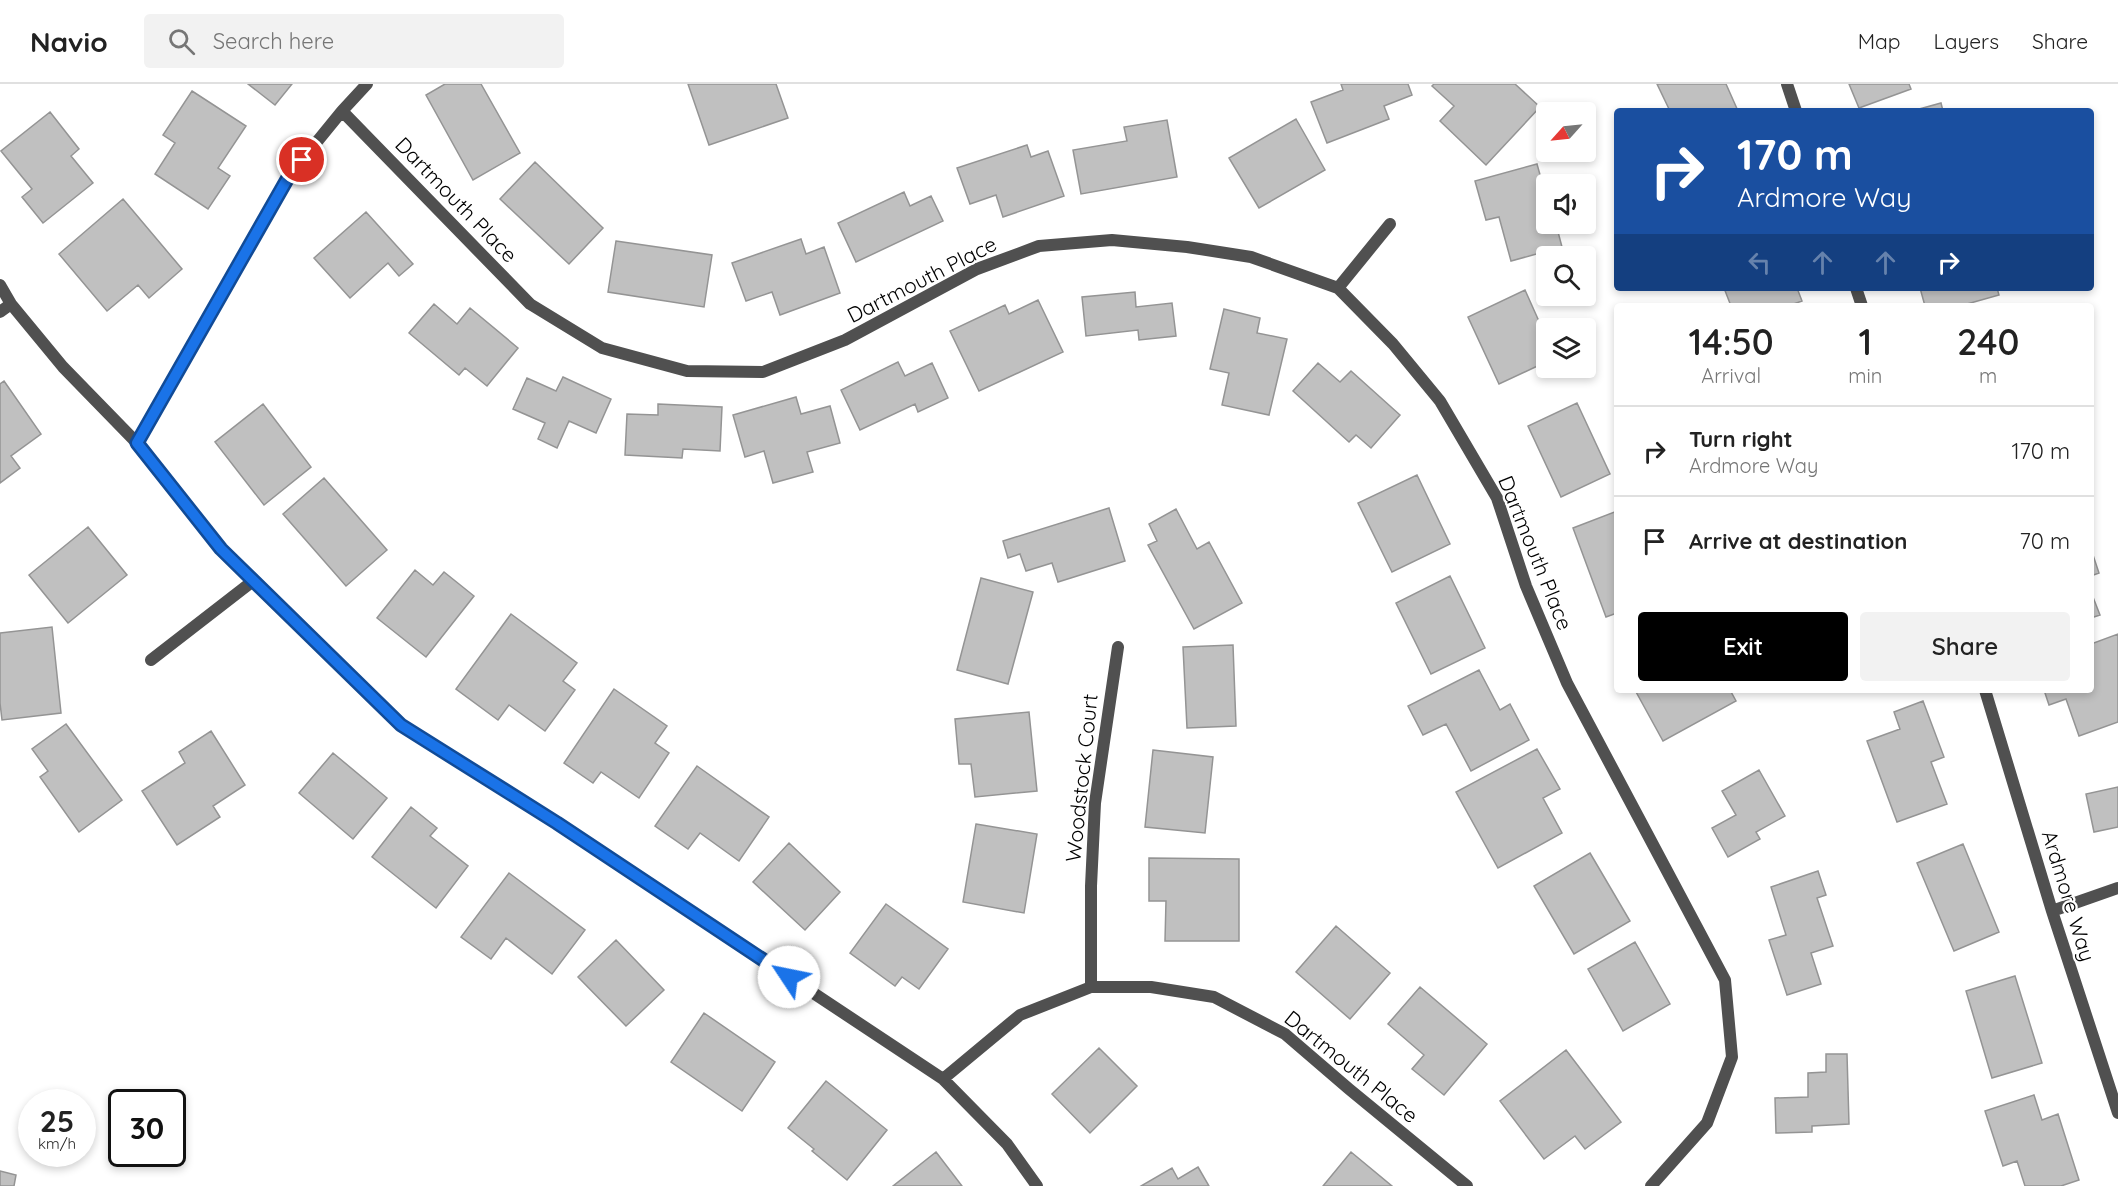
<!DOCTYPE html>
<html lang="en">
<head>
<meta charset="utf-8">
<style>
	body { margin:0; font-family:Quicksand,sans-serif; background:#f2f2f2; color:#222; height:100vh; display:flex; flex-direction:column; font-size:22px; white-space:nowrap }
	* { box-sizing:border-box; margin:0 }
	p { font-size:20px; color:#767676 }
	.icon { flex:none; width:33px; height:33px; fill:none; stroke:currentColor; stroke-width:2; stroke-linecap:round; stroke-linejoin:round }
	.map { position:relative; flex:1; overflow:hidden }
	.sheet { position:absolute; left:1614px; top:219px; width:480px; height:390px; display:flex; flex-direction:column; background:#fff; border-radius:6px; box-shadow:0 3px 9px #0003 }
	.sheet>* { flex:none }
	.guide { position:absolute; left:1614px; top:24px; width:480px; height:183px; border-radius:6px; box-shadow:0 3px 9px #0003; background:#1a4fa0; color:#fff; overflow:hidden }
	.needle { width:39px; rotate:243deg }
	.buttons { position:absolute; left:1536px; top:18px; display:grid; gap:12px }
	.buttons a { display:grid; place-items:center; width:60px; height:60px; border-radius:6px; background:#fff; box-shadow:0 3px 9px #0003; font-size:30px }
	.speed { position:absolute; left:18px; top:1005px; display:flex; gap:12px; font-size:30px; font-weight:700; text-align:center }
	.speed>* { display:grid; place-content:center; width:78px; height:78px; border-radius:50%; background:#fff; box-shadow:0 3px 9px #0003; line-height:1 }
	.speed small { font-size:15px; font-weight:400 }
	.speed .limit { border:3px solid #111; border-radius:9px; background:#fff; color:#111 }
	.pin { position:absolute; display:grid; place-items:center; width:51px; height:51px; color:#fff; margin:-26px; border:3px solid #fff; border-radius:50%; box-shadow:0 2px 6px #0007 }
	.me { position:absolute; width:66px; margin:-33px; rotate:304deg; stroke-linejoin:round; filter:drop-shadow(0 0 4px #0008) }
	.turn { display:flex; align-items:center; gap:21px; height:126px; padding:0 24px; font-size:27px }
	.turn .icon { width:78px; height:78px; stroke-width:2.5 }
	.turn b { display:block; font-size:42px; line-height:51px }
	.lanes { display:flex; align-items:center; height:57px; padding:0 24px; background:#0003; justify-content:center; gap:30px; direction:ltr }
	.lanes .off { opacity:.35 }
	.eta { display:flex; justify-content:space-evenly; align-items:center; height:102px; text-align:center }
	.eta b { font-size:36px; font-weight:600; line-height:42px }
	.action { display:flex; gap:12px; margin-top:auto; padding:12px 24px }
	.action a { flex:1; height:69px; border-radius:6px; background:#000; color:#fff; font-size:24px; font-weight:600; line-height:69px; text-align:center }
	.action a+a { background:#f2f2f2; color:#222 }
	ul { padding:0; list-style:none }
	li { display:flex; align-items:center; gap:18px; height:90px; padding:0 24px; border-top:2px solid #e0e0e0 }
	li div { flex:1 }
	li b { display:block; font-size:22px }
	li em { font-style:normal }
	header { display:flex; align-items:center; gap:36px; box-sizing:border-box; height:84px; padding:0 30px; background:#fff; border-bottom:2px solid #e0e0e0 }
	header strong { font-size:28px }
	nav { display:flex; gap:33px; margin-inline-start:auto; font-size:21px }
	.search { width:420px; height:54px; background:#f2f2f2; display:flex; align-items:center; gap:15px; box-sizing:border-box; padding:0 21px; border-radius:6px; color:#767676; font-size:22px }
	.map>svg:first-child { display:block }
	.building { fill:#c0c0c0; stroke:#949494; stroke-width:1.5 }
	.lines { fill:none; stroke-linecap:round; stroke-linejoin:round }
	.street { stroke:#505050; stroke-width:12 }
	.route-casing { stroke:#114b97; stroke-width:15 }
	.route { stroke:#1a73e8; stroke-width:10 }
	.labels { text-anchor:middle; stroke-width:4.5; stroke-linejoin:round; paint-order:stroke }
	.street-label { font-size:21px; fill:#000; stroke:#fff }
</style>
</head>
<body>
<header>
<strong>Navio</strong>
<div class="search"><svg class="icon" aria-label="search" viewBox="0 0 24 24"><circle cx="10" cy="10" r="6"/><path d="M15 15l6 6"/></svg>Search here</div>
<nav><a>Map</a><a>Layers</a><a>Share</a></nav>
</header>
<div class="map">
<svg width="2118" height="1102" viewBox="0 0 2118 1102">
	<rect width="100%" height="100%" fill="#fff"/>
	<path class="building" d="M 248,0 L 292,0 L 275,21 Z
		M 445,0 L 481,0 L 520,69 L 473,96 L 426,11 Z
		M 688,0 L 776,0 L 788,34 L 709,61 Z
		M 1341,0 L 1408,0 L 1412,11 L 1384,22 L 1389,35 L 1327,59 L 1311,18 L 1343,6 Z
		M 1434,0 L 1515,0 L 1540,23 L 1486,81 L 1440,37 L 1454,22 L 1432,2 Z
		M 1657,0 L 1726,0 L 1738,27 L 1670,27 Z
		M 1849,0 L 1909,0 L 1911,5 L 1859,24 Z
		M 192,7 L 246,42 L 218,84 L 230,92 L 208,125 L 155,90 L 175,59 L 163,51 Z
		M 1941,19 L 1943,27 L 1912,27 Z
		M 50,28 L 79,65 L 71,72 L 93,99 L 43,139 L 22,113 L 32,105 L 1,67 Z
		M 1296,35 L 1325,86 L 1259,124 L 1229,74 Z
		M 1167,36 L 1177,93 L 1081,110 L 1073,66 L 1127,57 L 1124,43 Z
		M 1027,61 L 1031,73 L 1048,67 L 1064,112 L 1003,133 L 996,111 L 970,120 L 957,84 Z
		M 535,78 L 603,144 L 569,180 L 500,115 Z
		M 1537,80 L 1546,112 L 1546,140 L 1569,140 L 1569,141 L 1557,144 L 1562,163 L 1511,177 L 1499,133 L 1486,136 L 1475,97 Z
		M 904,108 L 910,122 L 931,112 L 943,137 L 856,178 L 838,139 Z
		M 123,115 L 182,185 L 149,214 L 138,201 L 107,227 L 59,170 Z
		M 366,128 L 413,180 L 399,192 L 388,179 L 350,214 L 314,174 Z
		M 801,155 L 806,170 L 824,163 L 840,209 L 780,231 L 772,208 L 746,217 L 732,179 Z
		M 616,157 L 712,171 L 704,223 L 608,208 Z
		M 1724,204 L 1797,204 L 1802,217 L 1788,222 L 1731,222 Z
		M 1920,204 L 1997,204 L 1999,211 L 1960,222 L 1925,222 Z
		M 1525,206 L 1546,253 L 1546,278 L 1499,300 L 1468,233 Z
		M 1135,208 L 1136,223 L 1172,219 L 1176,252 L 1139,256 L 1138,246 L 1086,252 L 1082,213 Z
		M 1038,216 L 1063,268 L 979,307 L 950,247 L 1005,221 L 1009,230 Z
		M 434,220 L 457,240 L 470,224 L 518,264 L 487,302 L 465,284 L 459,291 L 409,249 Z
		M 1224,225 L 1260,234 L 1257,249 L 1287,255 L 1269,331 L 1222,321 L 1229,289 L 1210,285 Z
		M 898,278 L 905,292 L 932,279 L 948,314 L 918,328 L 915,320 L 860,346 L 841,306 Z
		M 1318,279 L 1340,298 L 1351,287 L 1400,331 L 1371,364 L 1356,351 L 1349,358 L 1293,307 Z
		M 563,293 L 611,315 L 596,349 L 569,337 L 557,364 L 538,355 L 545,339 L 513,325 L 527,294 L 556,307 Z
		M 4,297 L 41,350 L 11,372 L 20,384 L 0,399 L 0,300 Z
		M 796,313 L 801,330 L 830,322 L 840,359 L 807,368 L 813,388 L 773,399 L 764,367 L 745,373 L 733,331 Z
		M 1577,319 L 1610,390 L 1561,413 L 1528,342 Z
		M 263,320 L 311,383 L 264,421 L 215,358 Z
		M 658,320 L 722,323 L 720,367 L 683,365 L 682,374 L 625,371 L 627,330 L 658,331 Z
		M 1417,391 L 1450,460 L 1392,488 L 1358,419 Z
		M 324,394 L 387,466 L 346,502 L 283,430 Z
		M 1109,424 L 1125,477 L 1058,498 L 1052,479 L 1026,487 L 1020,470 L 1008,474 L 1003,457 Z
		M 1176,425 L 1197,465 L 1209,458 L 1242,519 L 1194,545 L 1148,461 L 1157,457 L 1149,440 Z
		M 1617,427 L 1617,529 L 1606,533 L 1573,444 Z
		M 88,443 L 127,491 L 68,539 L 29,491 Z
		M 2091,465 L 2099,489 L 2091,492 Z
		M 415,486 L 433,501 L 444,488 L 474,512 L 426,573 L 377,534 Z
		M 1450,492 L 1485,564 L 1431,590 L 1396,519 Z
		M 981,494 L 1033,508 L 1008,600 L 957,586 Z
		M 2091,508 L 2100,531 L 2091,534 Z
		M 511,530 L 577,579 L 563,597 L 575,606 L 545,647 L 509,621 L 498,636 L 456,605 Z
		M 52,543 L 61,629 L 2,636 L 0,619 L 0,549 Z
		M 2118,550 L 2118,638 L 2079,652 L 2066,615 L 2049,621 L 2044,606 L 2091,606 L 2091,560 Z
		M 1233,561 L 1236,642 L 1187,644 L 1183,563 Z
		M 1479,586 L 1500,626 L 1510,620 L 1529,656 L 1471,687 L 1446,640 L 1423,651 L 1408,622 Z
		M 614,605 L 667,642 L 655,659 L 669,669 L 639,714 L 601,688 L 593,699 L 564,679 Z
		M 1635,606 L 1730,606 L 1736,617 L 1663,657 Z
		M 1923,617 L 1944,673 L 1931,678 L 1947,720 L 1897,738 L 1867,657 L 1900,645 L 1894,628 Z
		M 1029,628 L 1037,707 L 975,713 L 971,680 L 959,680 L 955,635 Z
		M 66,640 L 122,716 L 79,748 L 40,693 L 48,687 L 32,665 Z
		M 211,647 L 245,701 L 213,722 L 220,733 L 177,761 L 142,707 L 185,679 L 179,668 Z
		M 1537,665 L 1560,705 L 1543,714 L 1562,749 L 1498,784 L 1456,708 Z
		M 1153,666 L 1213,673 L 1205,749 L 1145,743 Z
		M 333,669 L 387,714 L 353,755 L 299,709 Z
		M 697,682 L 769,733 L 739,777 L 700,749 L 688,765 L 655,742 Z
		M 1759,686 L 1785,732 L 1756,748 L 1760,755 L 1728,773 L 1712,744 L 1736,731 L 1722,707 Z
		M 2118,703 L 2118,743 L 2094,748 L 2086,710 Z
		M 411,723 L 437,744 L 430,752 L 468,782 L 436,824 L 372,773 Z
		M 976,740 L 1037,750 L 1024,829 L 963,818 Z
		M 789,759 L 840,808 L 805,846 L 753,798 Z
		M 1963,760 L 1999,848 L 1954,867 L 1917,779 Z
		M 1590,769 L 1630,837 L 1574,870 L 1534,802 Z
		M 1149,774 L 1239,775 L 1239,857 L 1165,857 L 1166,817 L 1149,817 Z
		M 1818,787 L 1826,811 L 1817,814 L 1833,862 L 1811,869 L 1821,900 L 1787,911 L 1769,856 L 1786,851 L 1771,803 Z
		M 509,789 L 585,846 L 552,890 L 506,854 L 491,875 L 461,853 Z
		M 886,820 L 948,865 L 919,905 L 902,893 L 895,902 L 850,869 Z
		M 1336,842 L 1390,889 L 1350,935 L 1296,888 Z
		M 616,856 L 664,906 L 626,942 L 578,893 Z
		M 1635,858 L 1670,920 L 1623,947 L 1588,885 Z
		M 2015,892 L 2042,979 L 1992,994 L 1966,907 Z
		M 1420,903 L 1487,960 L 1444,1011 L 1412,985 L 1424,971 L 1388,940 Z
		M 704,929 L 775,978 L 742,1027 L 671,978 Z
		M 1099,964 L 1137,1002 L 1090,1049 L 1052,1010 Z
		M 1566,966 L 1621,1038 L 1585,1065 L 1575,1052 L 1544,1075 L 1500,1017 Z
		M 1826,970 L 1847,970 L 1849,1040 L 1812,1042 L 1812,1048 L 1776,1049 L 1775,1014 L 1808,1013 L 1808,989 L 1826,988 Z
		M 826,997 L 887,1046 L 847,1096 L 812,1067 L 814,1065 L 788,1044 Z
		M 2034,1011 L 2042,1036 L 2058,1030 L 2079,1096 L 2061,1102 L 2025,1102 L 2017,1077 L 2003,1082 L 1985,1027 Z
		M 936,1068 L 962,1102 L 893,1102 Z
		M 1351,1068 L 1392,1102 L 1323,1102 Z
		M 1198,1083 L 1209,1102 L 1141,1102 L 1172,1084 L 1178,1095 Z
		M 0,1087 L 16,1091 L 14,1102 L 0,1102 Z"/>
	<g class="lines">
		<path class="street" d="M 1787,0 L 1796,27
			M 342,27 L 530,220 L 602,264 L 687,287 L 763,288 L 845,256 L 977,185 L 1039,162 L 1112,156 L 1187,163 L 1251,173 L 1338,204 L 1393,260 L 1440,317 L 1497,414 L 1526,502 L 1567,599 L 1725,896 L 1732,973 L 1707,1039 L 1651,1102
			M 0,201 L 11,220 L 63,283 L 137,359 L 221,465 L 401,641 L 557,739 L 943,995 L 1007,1060 L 1037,1102
			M 1338,204 L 1390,140
			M 1856,204 L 1862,222
			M 0,228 L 11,220
			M 137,359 L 289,92 L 342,27 L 367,0
			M 151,576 L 253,497
			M 1985,606 L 2052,827 L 2118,1029
			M 2052,827 L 2118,804
			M 1091,903 L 1091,802 L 1095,719 L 1118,563
			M 943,995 L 1020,931 L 1091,903 L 1151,903 L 1214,913 L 1285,950 L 1349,1005 L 1467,1102"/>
	</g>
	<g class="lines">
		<defs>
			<path id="route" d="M 302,76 L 289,92 L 137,359 L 221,465 L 401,641 L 557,739 L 789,893"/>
		</defs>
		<use href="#route" class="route-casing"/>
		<use href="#route" class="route"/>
	</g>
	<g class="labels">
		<g class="street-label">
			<text transform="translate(456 116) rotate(46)" y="7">Dartmouth Place</text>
			<text transform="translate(922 196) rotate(-27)" y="7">Dartmouth Place</text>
			<text transform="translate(1535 469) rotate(68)" y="7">Dartmouth Place</text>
			<text transform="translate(1082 694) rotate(-84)" y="7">Woodstock Court</text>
			<text transform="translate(2068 812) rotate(73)" y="7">Ardmore Way</text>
			<text transform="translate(1351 983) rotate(39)" y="7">Dartmouth Place</text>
		</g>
	</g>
</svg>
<div class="buttons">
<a><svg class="needle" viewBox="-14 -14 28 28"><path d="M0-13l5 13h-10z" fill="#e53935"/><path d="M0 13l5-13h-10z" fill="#767676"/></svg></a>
<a><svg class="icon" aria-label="sound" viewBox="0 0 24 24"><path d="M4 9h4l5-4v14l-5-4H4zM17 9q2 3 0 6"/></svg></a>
<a><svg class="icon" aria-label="search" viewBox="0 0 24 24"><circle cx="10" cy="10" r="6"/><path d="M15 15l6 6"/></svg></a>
<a><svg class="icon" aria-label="layers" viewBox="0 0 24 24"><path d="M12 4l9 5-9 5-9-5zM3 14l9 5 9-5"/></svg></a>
</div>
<div class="speed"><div>25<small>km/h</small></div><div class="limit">30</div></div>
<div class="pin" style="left:302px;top:76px;background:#d93025"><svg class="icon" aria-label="arrive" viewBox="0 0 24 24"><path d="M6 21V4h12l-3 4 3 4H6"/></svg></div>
<svg class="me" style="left:789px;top:893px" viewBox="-20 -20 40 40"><circle r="19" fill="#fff"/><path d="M0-13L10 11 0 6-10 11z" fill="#1a73e8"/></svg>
<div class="guide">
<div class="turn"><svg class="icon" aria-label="right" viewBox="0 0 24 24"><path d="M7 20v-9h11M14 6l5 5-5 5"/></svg><div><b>170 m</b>Ardmore Way</div></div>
<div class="lanes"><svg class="icon off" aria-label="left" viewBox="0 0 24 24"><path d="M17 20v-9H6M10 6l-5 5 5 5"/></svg><svg class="icon off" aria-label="ahead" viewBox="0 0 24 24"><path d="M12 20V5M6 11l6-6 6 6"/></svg><svg class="icon off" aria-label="ahead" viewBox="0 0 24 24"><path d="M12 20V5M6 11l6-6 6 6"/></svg><svg class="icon" aria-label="right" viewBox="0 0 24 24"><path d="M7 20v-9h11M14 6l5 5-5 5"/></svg></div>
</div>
<section class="sheet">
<div class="eta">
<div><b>14:50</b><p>Arrival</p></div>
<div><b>1</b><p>min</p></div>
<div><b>240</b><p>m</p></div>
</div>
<ul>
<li><svg class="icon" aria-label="right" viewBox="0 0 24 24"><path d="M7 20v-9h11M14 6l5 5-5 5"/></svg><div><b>Turn right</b><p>Ardmore Way</p></div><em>170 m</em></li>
<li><svg class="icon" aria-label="arrive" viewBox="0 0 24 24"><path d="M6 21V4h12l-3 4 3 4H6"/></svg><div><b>Arrive at destination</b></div><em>70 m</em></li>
</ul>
<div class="action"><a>Exit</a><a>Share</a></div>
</section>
</div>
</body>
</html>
